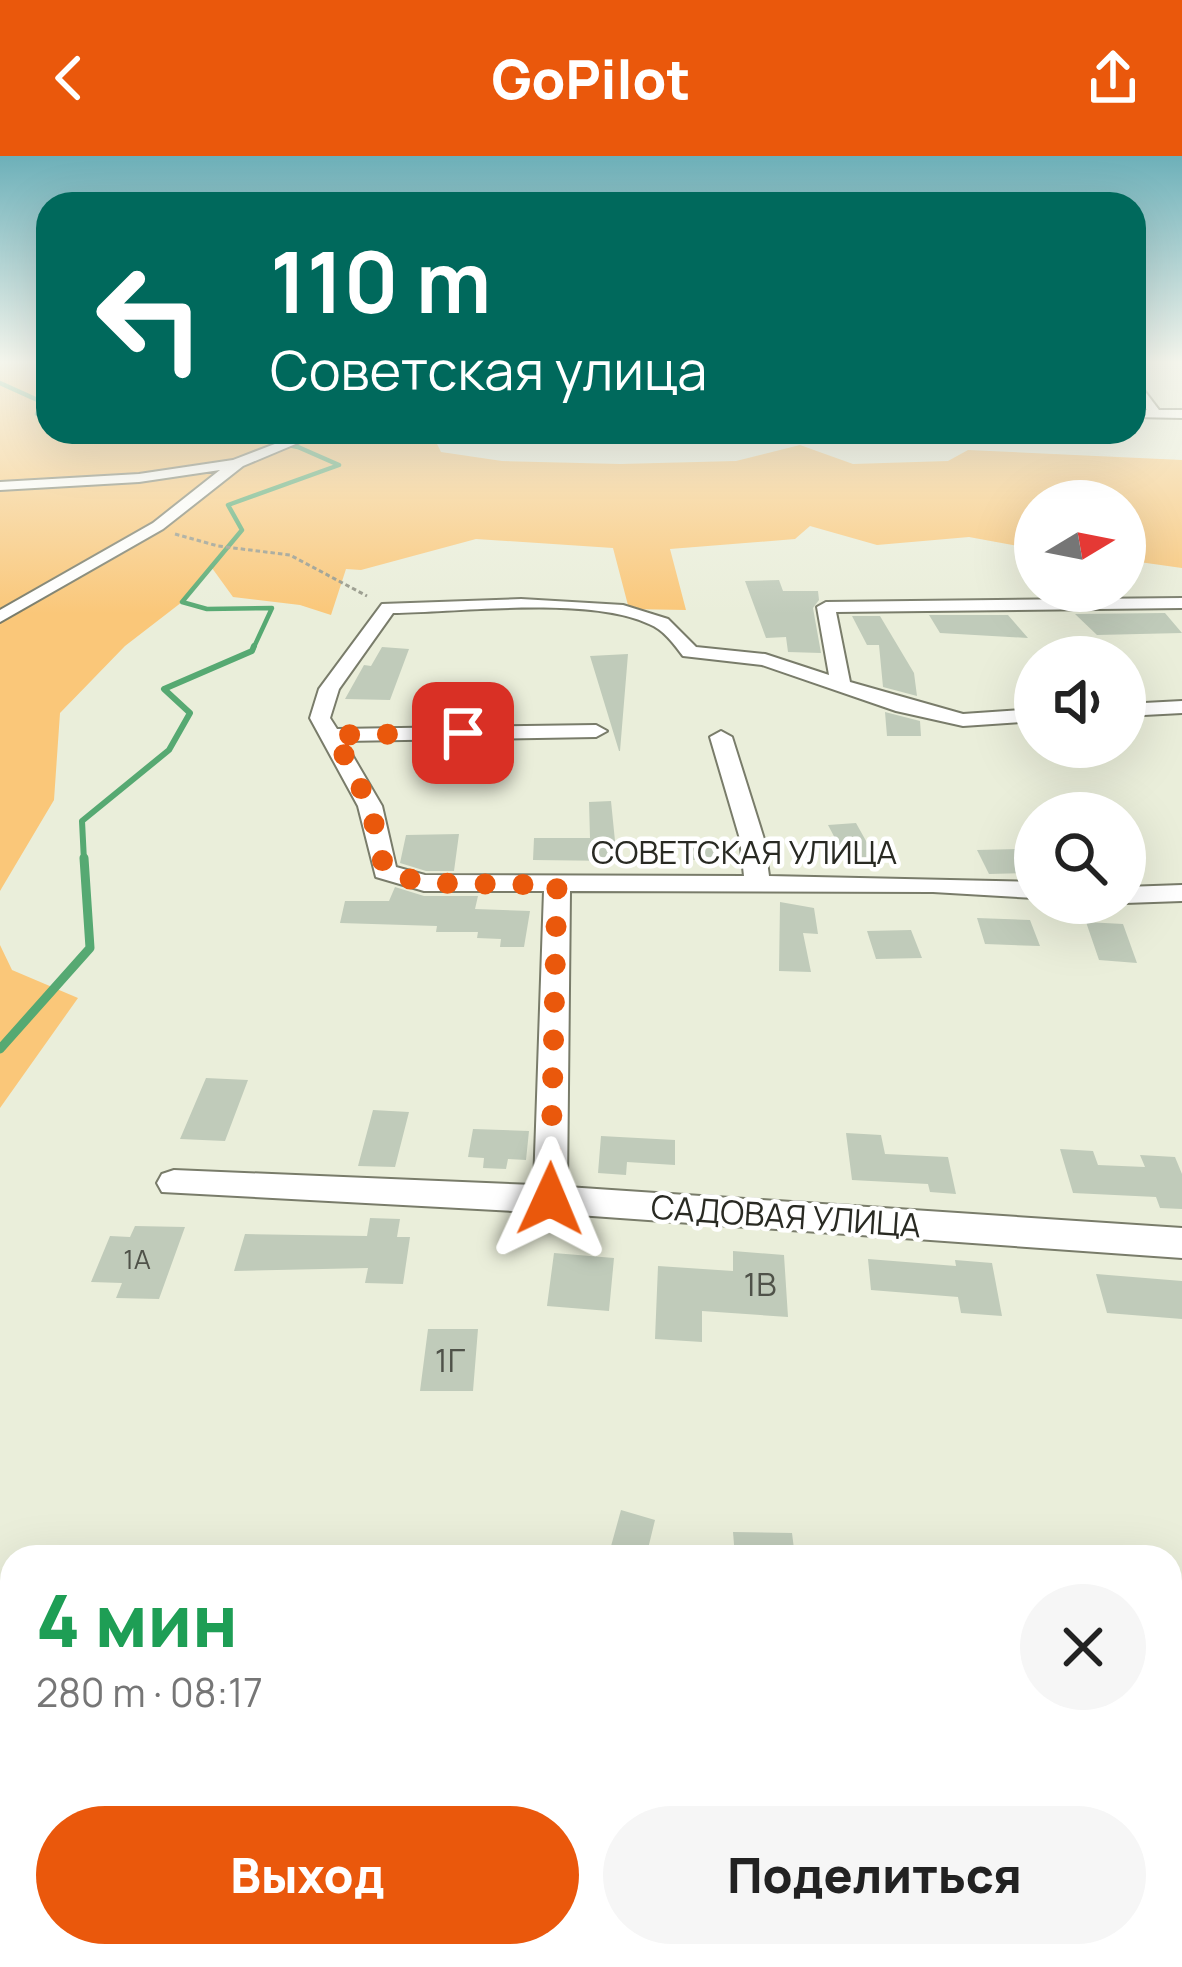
<!DOCTYPE html>
<html lang="ru">
<head>
<meta charset="utf-8">
<style>
	body { margin:0; font-family:Manrope,sans-serif; background:#f6f6f6; color:#222; height:100vh; display:flex; flex-direction:column; font-size:45px; white-space:nowrap }
	* { box-sizing:border-box; margin:0 }
	p { font-size:39px; color:#767676 }
	.icon { flex:none; width:66px; height:66px; fill:none; stroke:currentColor; stroke-width:2; stroke-linecap:round; stroke-linejoin:round }
	.map { position:relative; flex:1; overflow:hidden }
	.drawer { position:absolute; left:0px; top:1389px; width:1182px; height:423px; display:flex; flex-direction:column; background:#fff; border-radius:36px 36px 0 0; box-shadow:0 12px 48px #0002 }
	.drawer>* { flex:none }
	.top-card { position:absolute; left:36px; top:36px; width:1110px; height:252px; border-radius:36px; box-shadow:0 12px 48px #0002; background:#00695c; color:#fff; overflow:hidden }
	.needle { width:78px; rotate:80deg }
	.fabs { position:absolute; left:1014px; top:324px; display:grid; gap:24px }
	.fabs a { display:grid; place-items:center; width:132px; height:132px; border-radius:50%; background:#fff; box-shadow:0 12px 48px #0002; font-size:60px }
	.pin { position:absolute; display:grid; place-items:center; width:102px; height:102px; color:#fff; margin:-51px; border-radius:24px; box-shadow:0 6px 18px #0006 }
	.me { position:absolute; width:132px; margin:-66px; rotate:1deg; stroke-linejoin:round; filter:drop-shadow(0 0 9px #0008) }
	.turn { display:flex; align-items:center; gap:42px; height:252px; padding:0 36px; font-size:54px }
	.turn .icon { width:156px; height:156px; stroke-width:2.5 }
	.turn b { display:block; font-size:84px; line-height:102px }
	.round { display:grid; place-items:center; flex:none; width:126px; height:126px; border-radius:63px; background:#f6f6f6 }
	.summary { display:flex; align-items:center; justify-content:space-between; height:204px; padding:0 36px }
	h1 { font-size:72px; font-weight:800; line-height:90px; color:#1e9e55 }
	.cta { display:flex; gap:24px; margin-top:auto; padding:24px 36px }
	.cta a { flex:1; height:138px; border-radius:72px; background:#ea580c; color:#fff; font-size:48px; font-weight:800; line-height:138px; text-align:center }
	.cta a+a { background:#f6f6f6; color:#222 }
	header { display:flex; justify-content:space-between; align-items:center; height:156px; padding:0 36px; background:#ea580c; color:#fff; font-size:54px; font-weight:800 }
	.map>svg:first-child { display:block }
	.green { fill:#fac779 }
	.lines { fill:none; stroke-linecap:round; stroke-linejoin:round }
	.stream-far2 { stroke:#56a972; stroke-width:4.5 }
	.stream-far1 { stroke:#56a972; stroke-width:6 }
	.stream { stroke:#56a972; stroke-width:9 }
	.building { fill:#c0cbba }
	.minor-casing { stroke:#797c6a; stroke-width:4 }
	.path { stroke:#959789; stroke-width:3; stroke-dasharray:4.5 3; stroke-linecap:butt }
	.minor { fill:#fff; fill-rule:evenodd }
	.route { stroke:#ea580c; stroke-width:21; stroke-dasharray:0 37.8 }
	.labels { text-anchor:middle; stroke-width:9; stroke-linejoin:round; paint-order:stroke }
	.number-label { font-size:27px; fill:#4f5249 }
	.street-label { font-size:33px; fill:#292a23; stroke:#fff }
	.near-number-label { font-size:33px; fill:#4f5249 }
</style>
</head>
<body>
<header><svg class="icon" aria-label="back" viewBox="0 0 24 24"><path d="M15 5l-7 7 7 7"/></svg>GoPilot<svg class="icon" aria-label="share" viewBox="0 0 24 24"><path d="M12 15V3M7 8l5-5 5 5M5 13v7h14v-7"/></svg></header>
<div class="map">
<svg width="1182" height="1811" viewBox="0 0 1182 1811">
	<rect width="100%" height="100%" fill="#eaeeda"/>
	<path class="green" d="M 0,205 L 48,205 L 48,276 L 431,276 L 441,296 L 502,305 L 620,308 L 736,305 L 800,289 L 853,308 L 948,305 L 968,294 L 1182,304 L 1182,412 L 1125,404 L 1125,345 L 1035,345 L 1035,393 L 969,381 L 877,389 L 810,370 L 795,383 L 670,393 L 686,454 L 629,453 L 613,392 L 476,383 L 361,414 L 346,413 L 331,459 L 300,449 L 233,441 L 212,412 L 182,446 L 125,490 L 60,557 L 54,644 L 0,735 Z
		M 0,789 L 12,814 L 78,842 L 0,952 Z"/>
	<g class="lines">
		<path class="stream-far2" d="M 0,227 L 42,246 L 37,258 L 48,258
			M 222,276 L 298,291 L 339,309 L 228,349 L 242,374 L 182,446 L 207,453 L 272,452 L 253,493"/>
		<path class="stream-far1" d="M 84,705 L 82,665 L 169,594 L 190,557 L 164,533 L 252,495 L 254,490"/>
		<path class="stream" d="M 0,893 L 90,792 L 84,702"/>
	</g>
	<path class="building" d="M 779,424 L 783,435 L 818,435 L 819,444 L 813,452 L 821,497 L 788,496 L 786,481 L 766,482 L 745,425 Z
		M 1165,457 L 1182,477 L 1097,479 L 1075,458 Z
		M 929,459 L 1008,459 L 1028,482 L 940,477 Z
		M 852,460 L 880,460 L 914,517 L 917,540 L 883,531 L 879,489 L 867,489 Z
		M 382,491 L 409,493 L 390,544 L 345,543 L 364,509 L 371,510 Z
		M 628,498 L 620,595 L 619,595 L 590,500 Z
		M 885,556 L 920,565 L 921,580 L 887,580 Z
		M 611,645 L 617,705 L 533,704 L 534,682 L 590,682 L 589,646 Z
		M 856,667 L 875,701 L 846,703 L 828,669 Z
		M 459,678 L 454,715 L 426,715 L 400,707 L 406,679 Z
		M 714,682 L 718,704 L 688,704 L 684,683 Z
		M 1023,693 L 1035,717 L 989,718 L 977,694 Z
		M 395,731 L 424,740 L 478,740 L 475,753 L 530,755 L 524,791 L 500,791 L 501,783 L 477,782 L 478,776 L 436,776 L 437,770 L 340,767 L 345,745 L 389,745 Z
		M 780,746 L 814,752 L 818,778 L 803,777 L 811,816 L 779,815 Z
		M 977,762 L 1030,764 L 1040,790 L 985,788 Z
		M 1086,766 L 1123,768 L 1137,807 L 1099,804 Z
		M 911,774 L 922,802 L 876,803 L 867,775 Z
		M 206,922 L 248,924 L 225,985 L 180,983 Z
		M 373,954 L 409,956 L 395,1011 L 358,1010 Z
		M 473,973 L 529,975 L 526,1004 L 508,1003 L 506,1013 L 483,1012 L 484,1002 L 468,1001 Z
		M 846,977 L 881,979 L 885,998 L 948,1001 L 956,1038 L 930,1036 L 928,1028 L 852,1024 Z
		M 601,980 L 675,984 L 675,1009 L 627,1006 L 626,1019 L 598,1017 Z
		M 1060,993 L 1093,995 L 1098,1009 L 1145,1011 L 1140,999 L 1175,1001 L 1182,1018 L 1182,1053 L 1160,1052 L 1156,1041 L 1073,1037 Z
		M 370,1062 L 400,1063 L 397,1081 L 410,1081 L 403,1128 L 365,1127 L 368,1112 L 234,1115 L 245,1078 L 367,1080 Z
		M 135,1070 L 185,1071 L 159,1143 L 116,1142 L 122,1127 L 91,1126 L 110,1080 L 130,1081 Z
		M 733,1095 L 784,1099 L 788,1161 L 702,1155 L 702,1186 L 655,1183 L 658,1110 L 733,1115 Z
		M 554,1097 L 614,1102 L 609,1155 L 547,1150 Z
		M 868,1103 L 956,1110 L 955,1104 L 992,1107 L 1002,1160 L 961,1157 L 958,1141 L 871,1134 Z
		M 1096,1118 L 1182,1125 L 1182,1163 L 1107,1157 Z
		M 428,1173 L 478,1173 L 473,1235 L 420,1235 Z
		M 621,1354 L 655,1364 L 646,1401 L 608,1401 Z
		M 733,1376 L 792,1377 L 795,1401 L 735,1401 Z"/>
	<g class="lines">
		<defs>
			<path id="minor" d="M 1134,221 L 1159,254 L 1182,254 L 1182,262 L 1134,261 L 1134,253 L 1147,254 L 1134,233 Z
				M 306,276 L 324,276 L 243,310 L 163,373 L 0,466 L 0,454 L 153,367 L 220,314 L 139,326 L 0,334 L 0,326 L 139,318 L 233,304 Z
				M 1182,442 L 1182,452 L 836,456 L 850,526 L 963,558 L 1035,553 L 1035,565 L 963,570 L 896,555 L 762,509 L 683,500 C 674,488 664,474 649,468 C 590,440 460,456 393,457 L 339,533 L 330,562 L 337,573 L 596,569 L 607,575 L 596,581 L 344,585 L 382,650 L 396,711 L 425,719 L 744,720 L 740,683 L 710,581 L 721,575 L 732,581 L 764,683 L 769,720 L 1035,726 L 1035,742 L 933,736 L 570,735 L 567,1031 L 1182,1072 L 1182,1102 L 550,1057 L 162,1036 L 157,1027 L 162,1018 L 174,1014 L 534,1029 L 544,735 L 424,735 L 376,721 L 358,650 L 310,562 L 319,533 L 382,448 L 521,443 L 623,449 L 668,463 L 696,491 L 765,498 L 829,519 L 817,451 L 826,446 Z
				M 1182,545 L 1182,557 L 1125,560 L 1125,548 Z
				M 1182,729 L 1182,745 L 1125,747 L 1125,731 Z"/>
		</defs>
		<use href="#minor" class="minor-casing"/>
		<path class="path" d="M 175,378 L 218,390 L 290,399 L 367,440"/>
		<use href="#minor" class="minor"/>
	</g>
	<linearGradient id="sky" x2="0" y2="1"><stop stop-color="#6db0b9"/><stop offset="0.45" stop-color="#f6f7ee"/><stop offset="1" stop-color="#f6f7ee" stop-opacity="0"/></linearGradient>
	<rect width="1182" height="458" fill="url(#sky)"/>
	<g class="lines">
		<path class="route" d="M 463,577 L 334,579 L 370,650 L 385,716 L 424,727 L 557,729 L 550,1043"/>
	</g>
	<g class="labels">
		<g class="number-label">
			<text x="137" y="1113">1А</text>
		</g>
		<g class="street-label">
			<text x="744" y="708">СОВЕТСКАЯ УЛИЦА</text>
			<text transform="translate(786 1060) rotate(4)" y="12">САДОВАЯ УЛИЦА</text>
		</g>
		<g class="near-number-label">
			<text x="760" y="1140">1В</text>
			<text x="450" y="1216">1Г</text>
		</g>
	</g>
</svg>
<div class="fabs">
<a><svg class="needle" viewBox="-14 -14 28 28"><path d="M0-13l5 13h-10z" fill="#e53935"/><path d="M0 13l5-13h-10z" fill="#767676"/></svg></a>
<a><svg class="icon" aria-label="sound" viewBox="0 0 24 24"><path d="M4 9h4l5-4v14l-5-4H4zM17 9q2 3 0 6"/></svg></a>
<a><svg class="icon" aria-label="search" viewBox="0 0 24 24"><circle cx="10" cy="10" r="6"/><path d="M15 15l6 6"/></svg></a>
</div>
<div class="pin" style="left:463px;top:577px;background:#d93025"><svg class="icon" aria-label="arrive" viewBox="0 0 24 24"><path d="M6 21V4h12l-3 4 3 4H6"/></svg></div>
<svg class="me" style="left:550px;top:1043px" viewBox="-20 -20 40 40"><path d="M0-17L14 15 0 8-14 15z" fill="#ea580c" stroke="#fff" stroke-width="4"/></svg>
<div class="top-card">
<div class="turn"><svg class="icon" aria-label="left" viewBox="0 0 24 24"><path d="M17 20v-9H6M10 6l-5 5 5 5"/></svg><div><b>110 m</b>Советская улица</div></div>
</div>
<section class="drawer">
<div class="summary"><div><h1>4 мин</h1><p>280 m · 08:17</p></div><a class="round"><svg class="icon" aria-label="close" viewBox="0 0 24 24"><path d="M6 6l12 12M18 6L6 18"/></svg></a></div>
<div class="cta"><a>Выход</a><a>Поделиться</a></div>
</section>
</div>
</body>
</html>
